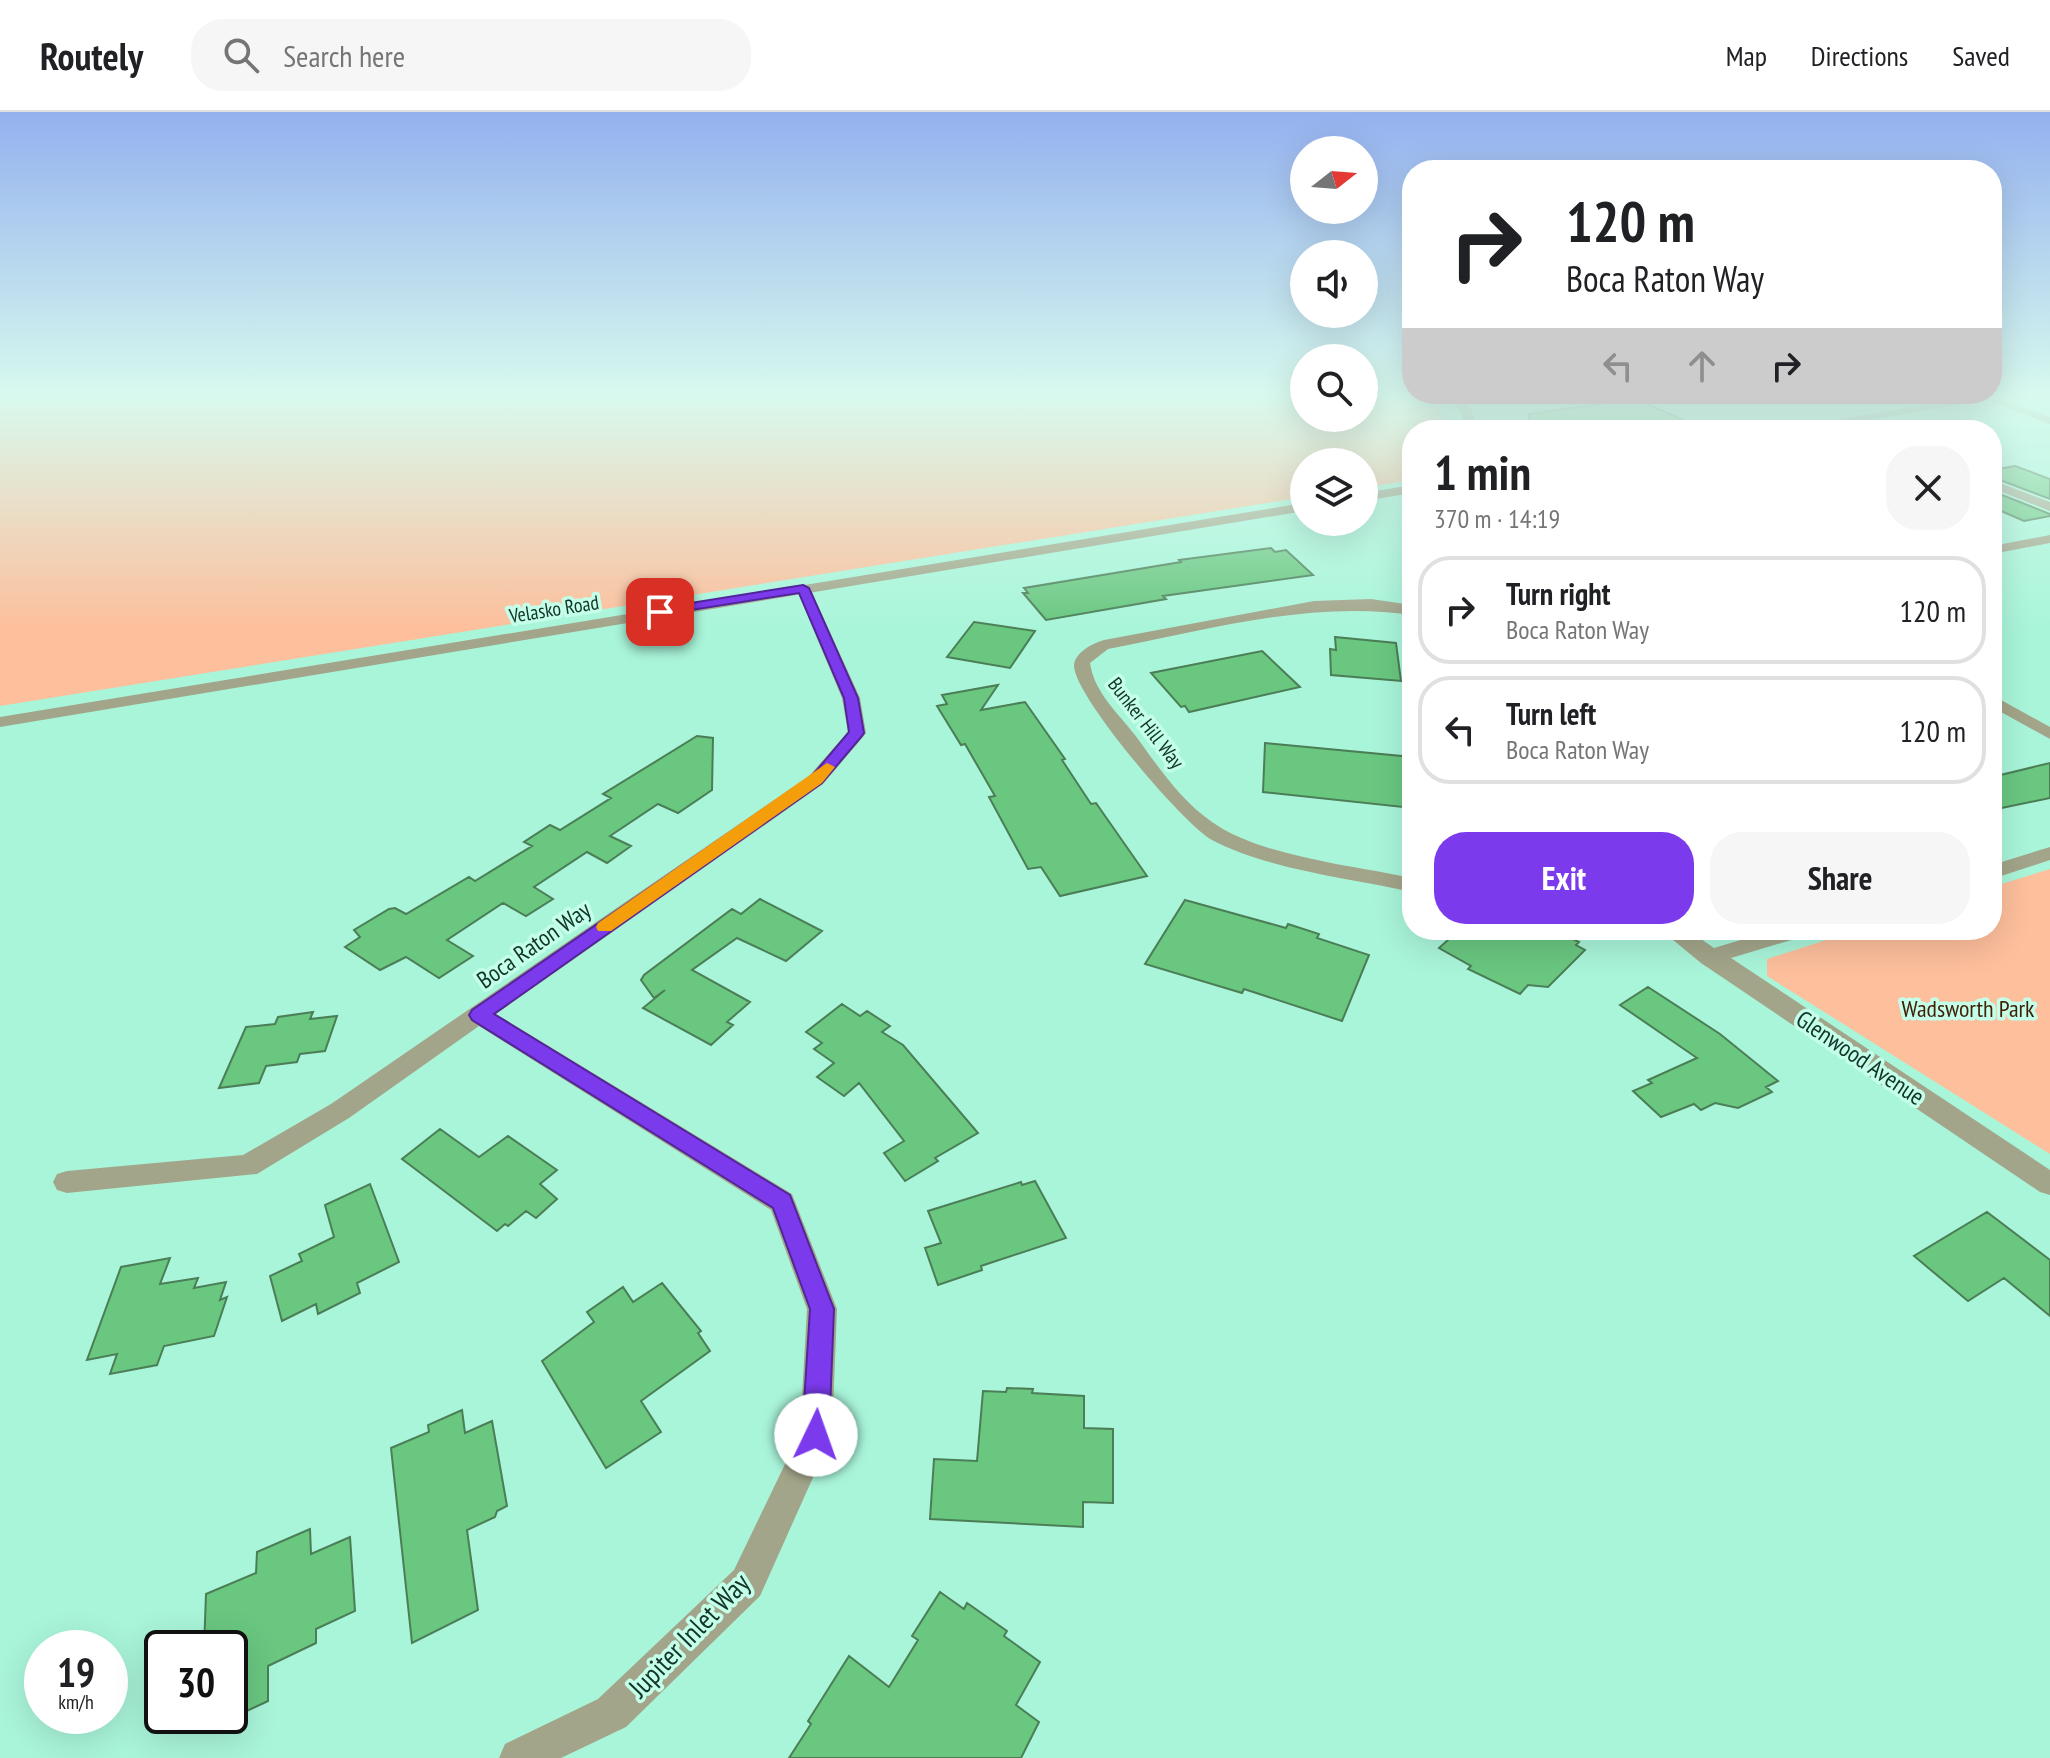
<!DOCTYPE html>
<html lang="en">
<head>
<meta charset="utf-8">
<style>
	body { margin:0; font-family:"PT Sans Narrow",sans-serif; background:#f6f6f6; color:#202124; height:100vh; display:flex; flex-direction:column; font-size:30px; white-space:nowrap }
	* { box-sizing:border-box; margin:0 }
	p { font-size:26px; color:#757577 }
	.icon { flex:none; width:44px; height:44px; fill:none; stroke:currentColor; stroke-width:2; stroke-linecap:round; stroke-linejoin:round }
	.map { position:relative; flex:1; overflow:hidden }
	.drawer { position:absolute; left:1402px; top:308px; width:600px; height:520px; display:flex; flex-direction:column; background:#fff; border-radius:32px; box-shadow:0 8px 32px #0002 }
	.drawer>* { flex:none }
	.guide { position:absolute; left:1402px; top:48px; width:600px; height:244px; border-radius:32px; box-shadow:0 8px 32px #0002; background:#fff; color:#202124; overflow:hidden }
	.needle { width:52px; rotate:73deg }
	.fabs { position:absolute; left:1290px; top:24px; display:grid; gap:16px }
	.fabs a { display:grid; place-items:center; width:88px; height:88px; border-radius:50%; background:#fff; box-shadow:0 8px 32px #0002; font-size:40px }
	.speed { position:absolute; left:24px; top:1518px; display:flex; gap:16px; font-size:40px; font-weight:700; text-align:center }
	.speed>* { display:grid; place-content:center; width:104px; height:104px; border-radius:50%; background:#fff; box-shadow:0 8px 32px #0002; line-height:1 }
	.speed small { font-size:20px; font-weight:400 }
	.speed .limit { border:4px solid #111; border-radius:12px; background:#fff; color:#111 }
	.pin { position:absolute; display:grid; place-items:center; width:68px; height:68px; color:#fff; margin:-34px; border-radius:16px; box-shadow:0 4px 12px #0006 }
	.me { position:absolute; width:88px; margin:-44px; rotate:3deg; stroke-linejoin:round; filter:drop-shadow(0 0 6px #0008) }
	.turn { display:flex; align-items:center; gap:28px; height:168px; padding:0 32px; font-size:36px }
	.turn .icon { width:104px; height:104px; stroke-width:2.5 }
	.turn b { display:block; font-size:56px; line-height:68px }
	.lanes { display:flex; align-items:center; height:76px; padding:0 32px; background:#0003; justify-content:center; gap:40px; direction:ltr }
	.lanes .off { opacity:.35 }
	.round { display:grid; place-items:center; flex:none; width:84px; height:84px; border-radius:32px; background:#f6f6f6 }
	.summary { display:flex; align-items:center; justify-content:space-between; height:136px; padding:0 32px }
	h1 { font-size:48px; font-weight:800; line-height:60px }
	.action { display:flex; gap:16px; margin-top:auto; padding:16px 32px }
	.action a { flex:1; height:92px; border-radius:32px; background:#7c3aed; color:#fff; font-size:32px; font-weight:800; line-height:92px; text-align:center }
	.action a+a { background:#f6f6f6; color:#202124 }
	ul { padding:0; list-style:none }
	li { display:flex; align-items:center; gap:24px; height:108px; margin:0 16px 12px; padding:0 16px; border:4px solid #e0e0e0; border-radius:32px }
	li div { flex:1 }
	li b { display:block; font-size:30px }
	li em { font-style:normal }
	header { display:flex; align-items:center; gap:48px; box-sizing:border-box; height:112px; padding:0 40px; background:#fff; border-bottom:2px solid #e0e0e0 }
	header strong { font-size:38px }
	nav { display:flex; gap:44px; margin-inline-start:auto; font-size:28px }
	.search { width:560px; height:72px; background:#f6f6f6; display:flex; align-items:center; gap:20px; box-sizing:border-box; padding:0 28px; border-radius:32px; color:#757577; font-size:30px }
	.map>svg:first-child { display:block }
	.green { fill:#fdbf9c }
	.building { fill:#69c780; stroke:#4b7e56; stroke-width:2 }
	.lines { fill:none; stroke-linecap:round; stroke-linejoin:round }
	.minor { fill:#a3a58a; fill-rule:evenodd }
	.tertiary { fill:#a3a58a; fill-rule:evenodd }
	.route { fill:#7c3aed; stroke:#51269a; stroke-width:2 }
	.slow { fill:#f59e0b }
	.labels { text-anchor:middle; stroke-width:7; stroke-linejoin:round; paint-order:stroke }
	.far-street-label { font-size:20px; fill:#143329; stroke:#c3ffe9 }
	.street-label { font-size:24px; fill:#143329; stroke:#c3ffe9 }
	.park-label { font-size:24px; fill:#431e06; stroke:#c3ffe9 }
	.near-street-label { font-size:28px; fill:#143329; stroke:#c3ffe9 }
</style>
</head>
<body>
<header>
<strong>Routely</strong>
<div class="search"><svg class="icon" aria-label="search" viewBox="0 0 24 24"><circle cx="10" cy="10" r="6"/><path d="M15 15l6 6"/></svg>Search here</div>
<nav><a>Map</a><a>Directions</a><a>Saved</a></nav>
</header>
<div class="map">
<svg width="2050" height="1646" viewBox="0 0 2050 1646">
	<rect width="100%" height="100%" fill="#a9f5da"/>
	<path class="green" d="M 0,286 L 1304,286 L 1304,306 L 1364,306 L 1364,286 L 1435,286 L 1448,318 L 1412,318 L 1412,368 L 1364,376 L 1364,350 L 1304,350 L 1304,385 L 0,594 Z
		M 2050,757 L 2050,1042 L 1767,864 L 1767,847 L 1857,818 L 1992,818 L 1992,775 Z"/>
	<path class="building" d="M 1636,287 L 1706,318 L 1530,318 L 1529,302 Z
		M 2015,354 L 2050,367 L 2050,387 L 1992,365 L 1992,358 Z
		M 1992,379 L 2050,402 L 2050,404 L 2024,409 L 1992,395 Z
		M 1271,436 L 1275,440 L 1286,438 L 1313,463 L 1163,484 L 1166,487 L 1046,508 L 1023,481 L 1028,481 L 1024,476 L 1181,450 L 1179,448 Z
		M 974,510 L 1035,519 L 1010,556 L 947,545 Z
		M 1335,525 L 1396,531 L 1401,569 L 1331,563 L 1330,537 L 1336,538 Z
		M 1262,539 L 1300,575 L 1189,600 L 1185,594 L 1181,595 L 1151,561 Z
		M 998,573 L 981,598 L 1025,590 L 1065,647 L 1062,648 L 1091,692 L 1096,691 L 1147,764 L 1060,784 L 1041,755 L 1028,757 L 989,685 L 995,684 L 965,632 L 961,633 L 937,594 L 947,592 L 942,583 Z
		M 697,624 L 713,626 L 712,678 L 678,701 L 658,692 L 610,724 L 631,734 L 607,751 L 587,740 L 534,775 L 553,787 L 526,804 L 503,791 L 447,828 L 473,844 L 439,866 L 406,845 L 380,858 L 345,835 L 360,825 L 354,818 L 389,797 L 395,796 L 406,802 L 469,765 L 475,769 L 532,734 L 524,730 L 550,713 L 560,718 L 611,686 L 603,682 Z
		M 1265,631 L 1412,645 L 1412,696 L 1263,680 Z
		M 2050,651 L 2050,686 L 1992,698 L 1992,665 Z
		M 760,787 L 822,819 L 786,849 L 737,826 L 692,858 L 750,890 L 727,910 L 733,913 L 711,933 L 643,896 L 665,878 L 654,886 L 641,868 L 644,863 L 732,797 L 741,802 Z
		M 1185,788 L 1286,816 L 1288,812 L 1319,822 L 1317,826 L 1369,843 L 1342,909 L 1244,877 L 1242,881 L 1145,852 Z
		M 1459,818 L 1555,818 L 1579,830 L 1576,833 L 1585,838 L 1548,875 L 1528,873 L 1520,882 L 1468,857 L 1471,854 L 1439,836 Z
		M 1648,875 L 1720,922 L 1778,969 L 1766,975 L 1772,980 L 1738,996 L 1715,991 L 1701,998 L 1694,992 L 1661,1005 L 1633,979 L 1652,971 L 1648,968 L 1697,946 L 1620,893 Z
		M 842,892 L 860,904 L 867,899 L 890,914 L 882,920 L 903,933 L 978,1021 L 935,1046 L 938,1049 L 905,1069 L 884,1041 L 904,1029 L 859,971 L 844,984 L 817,965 L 834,951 L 814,937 L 822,931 L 806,920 Z
		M 313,900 L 310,907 L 337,904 L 325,939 L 300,942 L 297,950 L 266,954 L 259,971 L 219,976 L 246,915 L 275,912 L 278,905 Z
		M 440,1017 L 479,1045 L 508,1024 L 557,1058 L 540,1072 L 557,1087 L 536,1106 L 526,1099 L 508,1114 L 505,1112 L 497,1119 L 402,1047 Z
		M 1035,1069 L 1066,1126 L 981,1154 L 982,1158 L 938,1173 L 925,1136 L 941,1131 L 928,1099 L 1021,1070 L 1022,1073 Z
		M 370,1072 L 399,1150 L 357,1171 L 360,1181 L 318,1202 L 316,1192 L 282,1209 L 270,1164 L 302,1149 L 299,1142 L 334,1125 L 325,1093 Z
		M 1987,1100 L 2050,1148 L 2050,1204 L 2004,1166 L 1968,1189 L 1914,1144 Z
		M 170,1146 L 160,1172 L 198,1166 L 194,1176 L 226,1170 L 220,1188 L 227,1185 L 214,1224 L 164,1234 L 157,1253 L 110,1262 L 117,1242 L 87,1248 L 121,1155 Z
		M 662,1171 L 701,1219 L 698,1221 L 710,1239 L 641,1289 L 661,1320 L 606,1356 L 542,1249 L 594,1210 L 587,1200 L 623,1175 L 633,1190 Z
		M 1007,1276 L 1033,1277 L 1032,1281 L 1084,1284 L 1084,1316 L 1113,1317 L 1113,1391 L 1083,1390 L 1083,1415 L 930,1407 L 934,1347 L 977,1349 L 983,1279 L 1006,1280 Z
		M 462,1298 L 465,1321 L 492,1309 L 507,1394 L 497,1399 L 495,1405 L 467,1418 L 478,1498 L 412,1531 L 391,1336 L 429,1320 L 428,1313 Z
		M 310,1417 L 311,1442 L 350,1425 L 355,1499 L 316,1517 L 316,1531 L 268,1554 L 268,1589 L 230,1607 L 230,1536 L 204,1536 L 206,1482 L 256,1461 L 257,1440 Z
		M 940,1480 L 964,1497 L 967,1491 L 1007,1519 L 1004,1524 L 1040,1550 L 1016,1593 L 1039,1610 L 1021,1646 L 789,1646 L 811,1612 L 808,1609 L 849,1544 L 889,1575 L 918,1528 L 912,1524 Z"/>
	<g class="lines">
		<path class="minor" d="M 1455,286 L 1466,286 L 1479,318 L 1467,318 Z
			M 1996,286 L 2050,305 L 2050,312 L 1982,287 Z
			M 1840,307 L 1864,316 L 1866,318 C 1854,318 1843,318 1834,310 Z
			M 1992,368 L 2050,390 L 2050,399 L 1992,376 Z
			M 2050,423 L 2050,431 L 1992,442 L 1992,434 Z
			M 803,472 L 810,476 L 860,586 L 866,621 L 863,625 L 823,672 L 496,902 L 792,1082 L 837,1197 L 832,1323 L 760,1484 L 626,1615 L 561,1646 L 499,1646 L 505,1632 L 598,1587 L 734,1458 L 800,1321 L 807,1197 L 771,1098 L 479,914 L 349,1006 L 257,1062 L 67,1081 L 57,1078 L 53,1070 L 57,1062 L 67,1059 L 243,1043 L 331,992 L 809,664 L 848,620 L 842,586 L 796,476 Z
			M 1371,487 L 1412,493 L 1412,503 C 1310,488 1208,518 1108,537 L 1090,551 C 1094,580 1118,601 1135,623 C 1157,653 1180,688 1212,710 C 1259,744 1355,754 1412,766 L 1412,780 C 1349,766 1269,758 1212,728 C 1183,712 1075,585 1074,554 C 1074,541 1093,531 1104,528 L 1314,489 Z
			M 1992,583 L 2050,615 L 2050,627 L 1992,595 Z
			M 2050,735 L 2050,748 L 1992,767 L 1992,753 Z
			M 1661,818 L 1688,818 L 1714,836 L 1774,818 L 1811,818 L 1808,823 L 1731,846 L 2050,1058 L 2050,1083 L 2040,1080 L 1701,851 Z"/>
		<path class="tertiary" d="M 1970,286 L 1998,286 L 1811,318 L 1783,318 L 1789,315 Z
			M 1412,373 L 1412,381 L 1364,389 L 1364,381 Z
			M 1304,391 L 1304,399 L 0,615 L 0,605 Z"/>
	</g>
	<linearGradient id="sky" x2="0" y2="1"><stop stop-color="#94b1ef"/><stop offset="0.55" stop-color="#d8faee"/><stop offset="1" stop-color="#d8faee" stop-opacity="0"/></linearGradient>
	<rect width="2050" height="517" fill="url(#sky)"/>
	<path class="route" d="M 803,473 L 809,476 L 858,586 L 864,621 L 862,624 L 822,671 L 494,902 L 790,1083 L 834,1197 L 829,1323 L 825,1333 L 816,1337 L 806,1333 L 802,1323 L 810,1197 L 773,1096 L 472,908 L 469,903 L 472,898 L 811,665 L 849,620 L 844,586 L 799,481 L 660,503 L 654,500 L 660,496 Z"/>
	<path class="slow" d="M 827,651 L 835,655 L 822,671 L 611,819 L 598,819 L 596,815 L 598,811 Z"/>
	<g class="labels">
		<g class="far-street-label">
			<text transform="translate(554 497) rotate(-9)" y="7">Velasko Road</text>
			<text transform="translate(1146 611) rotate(52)" y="7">Bunker Hill Way</text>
		</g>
		<g class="street-label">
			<text transform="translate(534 833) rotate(-35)" y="8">Boca Raton Way</text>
			<text transform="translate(1860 946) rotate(34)" y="8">Glenwood Avenue</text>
		</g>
		<g class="park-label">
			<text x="1968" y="905">Wadsworth Park</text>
		</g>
		<g class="near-street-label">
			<text transform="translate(689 1523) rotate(-46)" y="10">Jupiter Inlet Way</text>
		</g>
	</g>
</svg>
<div class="fabs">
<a><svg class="needle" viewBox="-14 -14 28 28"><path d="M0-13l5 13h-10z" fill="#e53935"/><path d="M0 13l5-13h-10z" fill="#757577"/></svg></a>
<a><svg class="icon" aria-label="sound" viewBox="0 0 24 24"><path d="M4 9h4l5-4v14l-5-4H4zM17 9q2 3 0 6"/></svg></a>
<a><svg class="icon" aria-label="search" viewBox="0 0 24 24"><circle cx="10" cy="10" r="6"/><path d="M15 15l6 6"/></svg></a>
<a><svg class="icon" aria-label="layers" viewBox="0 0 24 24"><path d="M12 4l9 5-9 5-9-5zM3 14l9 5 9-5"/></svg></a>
</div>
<div class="speed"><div>19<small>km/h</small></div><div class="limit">30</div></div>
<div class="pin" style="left:660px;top:500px;background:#d93025"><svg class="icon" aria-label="arrive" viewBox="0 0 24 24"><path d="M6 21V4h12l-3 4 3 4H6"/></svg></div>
<svg class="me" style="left:816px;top:1323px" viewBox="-20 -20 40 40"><circle r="19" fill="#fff"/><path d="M0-13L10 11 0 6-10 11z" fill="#7c3aed"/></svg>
<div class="guide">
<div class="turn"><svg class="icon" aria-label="right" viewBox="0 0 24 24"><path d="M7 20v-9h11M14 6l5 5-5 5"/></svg><div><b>120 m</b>Boca Raton Way</div></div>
<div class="lanes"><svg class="icon off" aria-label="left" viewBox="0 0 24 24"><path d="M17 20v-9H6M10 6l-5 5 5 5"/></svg><svg class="icon off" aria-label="ahead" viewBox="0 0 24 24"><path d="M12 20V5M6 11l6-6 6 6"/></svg><svg class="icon" aria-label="right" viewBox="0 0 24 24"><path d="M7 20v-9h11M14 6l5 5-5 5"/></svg></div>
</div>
<section class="drawer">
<div class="summary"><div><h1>1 min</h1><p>370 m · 14:19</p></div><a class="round"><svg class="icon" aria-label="close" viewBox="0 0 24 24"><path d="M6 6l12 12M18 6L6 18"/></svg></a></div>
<ul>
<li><svg class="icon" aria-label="right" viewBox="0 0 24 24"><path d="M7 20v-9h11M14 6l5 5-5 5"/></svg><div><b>Turn right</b><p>Boca Raton Way</p></div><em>120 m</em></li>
<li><svg class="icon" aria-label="left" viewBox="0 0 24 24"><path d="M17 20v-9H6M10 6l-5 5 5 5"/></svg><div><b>Turn left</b><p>Boca Raton Way</p></div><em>120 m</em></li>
</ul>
<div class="action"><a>Exit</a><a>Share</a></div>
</section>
</div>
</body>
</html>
